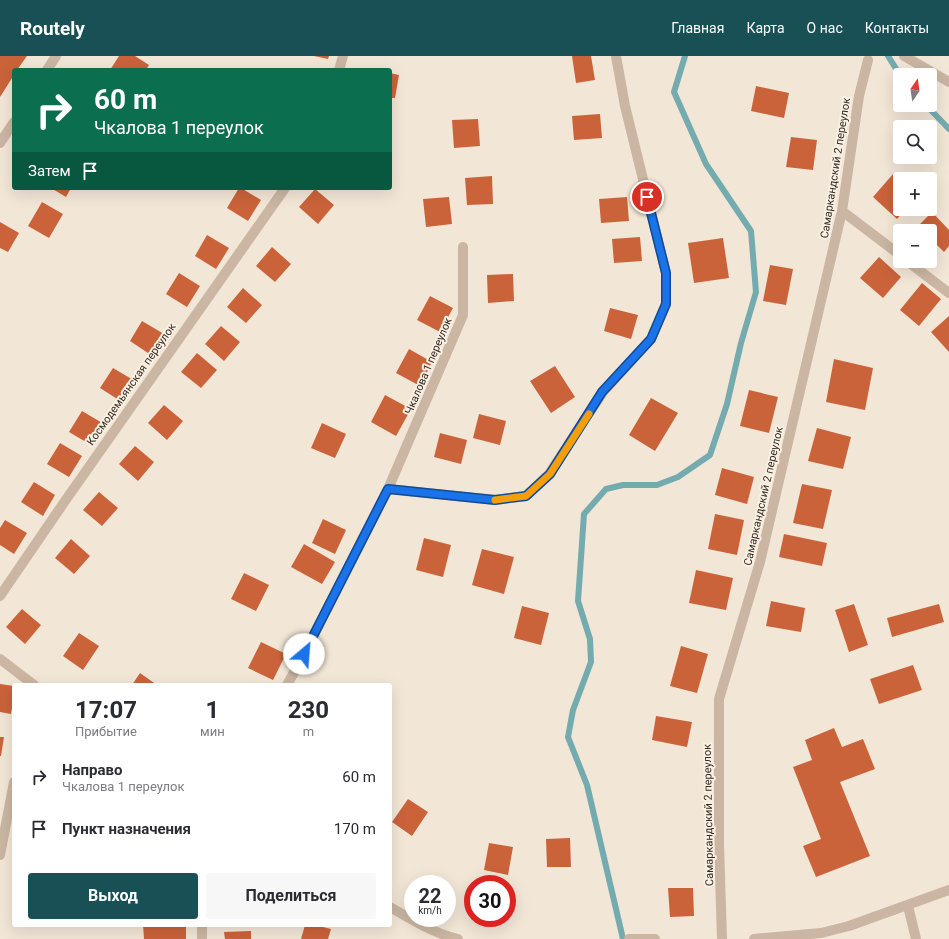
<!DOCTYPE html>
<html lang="ru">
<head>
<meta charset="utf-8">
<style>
	body { margin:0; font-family:Roboto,sans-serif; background:#f7f7f7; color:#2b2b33; height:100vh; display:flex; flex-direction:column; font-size:15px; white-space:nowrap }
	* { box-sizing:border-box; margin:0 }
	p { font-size:13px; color:#7c7c81 }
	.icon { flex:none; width:22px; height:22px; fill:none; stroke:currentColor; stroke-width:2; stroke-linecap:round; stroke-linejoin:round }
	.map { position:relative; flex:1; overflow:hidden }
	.drawer { position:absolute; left:12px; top:627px; width:380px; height:244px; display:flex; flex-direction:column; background:#fff; border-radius:4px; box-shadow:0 4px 16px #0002 }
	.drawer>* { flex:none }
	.banner { position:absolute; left:12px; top:12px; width:380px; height:122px; border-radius:4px; box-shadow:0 4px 16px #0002; background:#0b6e4f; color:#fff; overflow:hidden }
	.needle { width:26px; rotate:13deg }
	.buttons { position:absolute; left:893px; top:12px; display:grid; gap:8px }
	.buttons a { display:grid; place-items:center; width:44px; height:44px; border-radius:4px; background:#fff; box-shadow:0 4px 16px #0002; font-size:20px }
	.speed { position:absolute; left:404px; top:819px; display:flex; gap:8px; font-size:20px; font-weight:700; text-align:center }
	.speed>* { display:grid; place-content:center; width:52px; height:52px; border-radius:50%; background:#fff; box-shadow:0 4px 16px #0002; line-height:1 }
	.speed small { font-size:10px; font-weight:400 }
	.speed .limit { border:6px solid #d22; background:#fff; color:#111 }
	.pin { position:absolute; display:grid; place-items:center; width:34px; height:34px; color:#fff; margin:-17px; border:2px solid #fff; border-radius:50%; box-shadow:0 1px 4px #0007 }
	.me { position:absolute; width:44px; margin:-22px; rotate:27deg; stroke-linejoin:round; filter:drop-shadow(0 0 3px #0008) }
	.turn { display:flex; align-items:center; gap:14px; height:84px; padding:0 16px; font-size:18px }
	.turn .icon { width:52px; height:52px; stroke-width:2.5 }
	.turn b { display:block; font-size:28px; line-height:34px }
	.then { display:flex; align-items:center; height:38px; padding:0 16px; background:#0003; gap:8px; font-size:15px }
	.eta { display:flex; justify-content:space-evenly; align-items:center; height:68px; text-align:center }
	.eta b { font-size:24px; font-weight:700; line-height:28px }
	.button { display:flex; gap:8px; margin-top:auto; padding:8px 16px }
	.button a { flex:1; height:46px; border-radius:4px; background:#195056; color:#fff; font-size:16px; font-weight:700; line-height:46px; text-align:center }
	.button a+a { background:#f7f7f7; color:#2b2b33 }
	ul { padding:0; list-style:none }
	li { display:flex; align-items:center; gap:12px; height:52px; padding:0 16px }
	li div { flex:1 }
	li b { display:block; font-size:15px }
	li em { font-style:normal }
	header { display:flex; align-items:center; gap:24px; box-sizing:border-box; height:56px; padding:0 20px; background:#195056; color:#fff }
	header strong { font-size:19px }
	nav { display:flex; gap:22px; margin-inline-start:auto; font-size:14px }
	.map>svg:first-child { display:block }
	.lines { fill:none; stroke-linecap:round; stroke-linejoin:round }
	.stream { stroke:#74abaf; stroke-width:6 }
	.building { fill:#cb633a }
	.street { stroke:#cab6a2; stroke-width:10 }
	.route-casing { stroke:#114b97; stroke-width:10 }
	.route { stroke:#1a73e8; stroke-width:7 }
	.slow { stroke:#f59e0b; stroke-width:7 }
	.labels { text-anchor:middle; stroke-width:4; stroke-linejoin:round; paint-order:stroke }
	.street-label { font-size:11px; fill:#342a25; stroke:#f9f0e2 }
</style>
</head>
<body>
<header>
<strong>Routely</strong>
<nav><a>Главная</a><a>Карта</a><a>О нас</a><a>Контакты</a></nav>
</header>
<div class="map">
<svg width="949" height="883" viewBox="0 0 949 883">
	<rect width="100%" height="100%" fill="#f2e6d6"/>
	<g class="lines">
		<path class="stream" d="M 888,0 L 900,19
			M 926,49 L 949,73
			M 623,883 L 587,729 L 568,681 L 573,654 L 591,606 L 590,583 L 578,545 L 584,458 L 606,433 L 623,429 L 657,429 L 678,421 L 710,399 L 727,348 L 741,287 L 756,236 L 751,175 L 706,108 L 674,36 L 685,0"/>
	</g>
	<path class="building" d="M 0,0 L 27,0 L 17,14 L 14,14 L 14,19 L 0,41 Z
		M 119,0 L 135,0 L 149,9 L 146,14 L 110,14 Z
		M 314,0 L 329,0 L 328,3 Z
		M 572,0 L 591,0 L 595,24 L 576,27 Z
		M 390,17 L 399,19 L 395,42 L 390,42 Z
		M 756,30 L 789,37 L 784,62 L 751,55 Z
		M 600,58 L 602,82 L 574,84 L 572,60 Z
		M 478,63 L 480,90 L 454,92 L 452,64 Z
		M 791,81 L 817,84 L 813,114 L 786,111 Z
		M 893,118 L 900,124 L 900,153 L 906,153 L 897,163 L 873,141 Z
		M 492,120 L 493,148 L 467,149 L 465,122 Z
		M 51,132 L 71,132 L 66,141 Z
		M 239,132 L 241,132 L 261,144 L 248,165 L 227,152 Z
		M 315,133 L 334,149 L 318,168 L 299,151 Z
		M 449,141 L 452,168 L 426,171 L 423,143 Z
		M 627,141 L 629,165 L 601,167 L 599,143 Z
		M 42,146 L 63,158 L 49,182 L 28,170 Z
		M 932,156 L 949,174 L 949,190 L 944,196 L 930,182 L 930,175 L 923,175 L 918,170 Z
		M 0,166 L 19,177 L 8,196 L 0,192 Z
		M 207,179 L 229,192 L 216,213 L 195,200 Z
		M 640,181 L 642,205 L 614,207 L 612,183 Z
		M 723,182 L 729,222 L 694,227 L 688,187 Z
		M 272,191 L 291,208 L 275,226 L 256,210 Z
		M 879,201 L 901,221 L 883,242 L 860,222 Z
		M 770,209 L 793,213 L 786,249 L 763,245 Z
		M 179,217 L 200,230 L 187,251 L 166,238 Z
		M 513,218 L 514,245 L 488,247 L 487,219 Z
		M 922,227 L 941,243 L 919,270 L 900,254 Z
		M 243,232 L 262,249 L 246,267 L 227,251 Z
		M 430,240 L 453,252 L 440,276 L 417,264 Z
		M 610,252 L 638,259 L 631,283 L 604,275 Z
		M 949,260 L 949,296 L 931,276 Z
		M 142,265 L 164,278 L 151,299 L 130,285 Z
		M 221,270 L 240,286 L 224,305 L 205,288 Z
		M 409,293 L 432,306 L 420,330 L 396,317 Z
		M 197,297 L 217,314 L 201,332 L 181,316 Z
		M 834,303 L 873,312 L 865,354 L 826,346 Z
		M 555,310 L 575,341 L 551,357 L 530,325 Z
		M 113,312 L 135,325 L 122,346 L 100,332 Z
		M 749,334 L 778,341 L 769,377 L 740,370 Z
		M 385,339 L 411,353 L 396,380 L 371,366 Z
		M 651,342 L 678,357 L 655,395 L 629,379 Z
		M 164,349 L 183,365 L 167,384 L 148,367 Z
		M 82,355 L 104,368 L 91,389 L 69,376 Z
		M 479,358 L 506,365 L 500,389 L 473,382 Z
		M 322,367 L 346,378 L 335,402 L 311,392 Z
		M 817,372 L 851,381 L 843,413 L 808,405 Z
		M 440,377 L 467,384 L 461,408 L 434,401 Z
		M 60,387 L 82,400 L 69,421 L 47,408 Z
		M 135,390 L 154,406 L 138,425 L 119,408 Z
		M 722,412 L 754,421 L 747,448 L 715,439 Z
		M 34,426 L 55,439 L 43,460 L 21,446 Z
		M 802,428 L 832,434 L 823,473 L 793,467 Z
		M 99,436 L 118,452 L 102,470 L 83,454 Z
		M 715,458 L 744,464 L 737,499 L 708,493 Z
		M 323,463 L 346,474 L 335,498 L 312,487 Z
		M 5,464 L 27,477 L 14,498 L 0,489 L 0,472 Z
		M 784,478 L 827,487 L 822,510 L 779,501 Z
		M 424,482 L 451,489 L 443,521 L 416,514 Z
		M 71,483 L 90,500 L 74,518 L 55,502 Z
		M 304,488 L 335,506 L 322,528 L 291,511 Z
		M 482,493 L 514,501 L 504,538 L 472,529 Z
		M 696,514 L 733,522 L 726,554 L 689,547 Z
		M 244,517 L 269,529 L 256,555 L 231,543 Z
		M 771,545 L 805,552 L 801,576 L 766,570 Z
		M 854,548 L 868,589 L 849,596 L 835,554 Z
		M 939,548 L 944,566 L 892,581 L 887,562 Z
		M 522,550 L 549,557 L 541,589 L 514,582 Z
		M 22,553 L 41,569 L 25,588 L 6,571 Z
		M 79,577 L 99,590 L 83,614 L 63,600 Z
		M 261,586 L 286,598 L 273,624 L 248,612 Z
		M 681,590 L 708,598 L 697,637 L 670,630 Z
		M 913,609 L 922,634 L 879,648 L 870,623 Z
		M 140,617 L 157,629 L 132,629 Z
		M 0,628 L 14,630 L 14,640 L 11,658 L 0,656 Z
		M 656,660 L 692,666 L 687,691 L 652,684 Z
		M 834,672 L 842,691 L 863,683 L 875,713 L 840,726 L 870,800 L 816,821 L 803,790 L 821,783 L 793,711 L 812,704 L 805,684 Z
		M 0,681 L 4,681 L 1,700 L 0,700 Z
		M 408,743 L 428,756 L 412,780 L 392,766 Z
		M 570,782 L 571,811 L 547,811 L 546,783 Z
		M 489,787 L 513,791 L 508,819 L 484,814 Z
		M 668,832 L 693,832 L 694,860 L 670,861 Z
		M 143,869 L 186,869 L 186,883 L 144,883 Z
		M 305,869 L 315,869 L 331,873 L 328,883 L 301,883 Z
		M 251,875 L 251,883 L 225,883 L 224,876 Z"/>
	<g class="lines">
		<path class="street" d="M 904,0 L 949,26
			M 47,14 L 56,0
			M 339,14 L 343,0
			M 0,87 L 14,66
			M 842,155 L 900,199
			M 907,205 L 949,237
			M 388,433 L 495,444 L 526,440 L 549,418 L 603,336 L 651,283 L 666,248 L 666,217 L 625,50 L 616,0
			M 0,540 L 65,445 L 285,132
			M 0,603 L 34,629
			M 287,629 L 304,598 L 388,433 L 463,259 L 463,191
			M 0,799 L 14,726
			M 908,850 L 916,883
			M 390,851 C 412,864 433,877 458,883
			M 202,869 L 202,883
			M 629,883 L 655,883
			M 722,883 L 719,789 L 719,643 L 760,506 L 842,155 L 859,40 L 868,4
			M 754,883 L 821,877 L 849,870 L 949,834"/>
	</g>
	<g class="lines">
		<defs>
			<path id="route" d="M 304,598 L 388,433 L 495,444 L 526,440 L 550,418 L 602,336 L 651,283 L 666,248 L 666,217 L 647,141"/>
		</defs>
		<use href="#route" class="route-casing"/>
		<use href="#route" class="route"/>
		<path class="slow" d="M 495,444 L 526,440 L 550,418 L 589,358"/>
	</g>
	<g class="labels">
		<g class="street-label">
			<text transform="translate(835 112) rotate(-81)" y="4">Самаркандский 2 переулок</text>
			<text transform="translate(428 310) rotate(-67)" y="4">Чкалова 1 переулок</text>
			<text transform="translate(131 328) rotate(-55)" y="4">Космодемьянская переулок</text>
			<text transform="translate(763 440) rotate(-77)" y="4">Самаркандский 2 переулок</text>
			<text transform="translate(708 759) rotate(-91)" y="4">Самаркандский 2 переулок</text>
		</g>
	</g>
</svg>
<div class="buttons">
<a><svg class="needle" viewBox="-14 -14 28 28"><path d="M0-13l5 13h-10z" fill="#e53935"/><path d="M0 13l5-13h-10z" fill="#7c7c81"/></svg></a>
<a><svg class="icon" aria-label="search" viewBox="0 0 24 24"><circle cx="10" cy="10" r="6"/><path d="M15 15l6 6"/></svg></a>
<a>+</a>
<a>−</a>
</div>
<div class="speed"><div>22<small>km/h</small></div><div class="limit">30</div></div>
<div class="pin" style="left:647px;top:141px;background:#d93025"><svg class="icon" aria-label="arrive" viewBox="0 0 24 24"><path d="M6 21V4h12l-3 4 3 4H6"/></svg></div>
<svg class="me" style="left:304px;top:598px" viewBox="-20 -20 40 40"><circle r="19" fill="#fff"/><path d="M0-13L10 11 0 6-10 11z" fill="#1a73e8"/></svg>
<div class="banner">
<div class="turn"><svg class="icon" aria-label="right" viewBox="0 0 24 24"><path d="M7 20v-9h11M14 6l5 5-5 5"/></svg><div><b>60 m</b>Чкалова 1 переулок</div></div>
<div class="then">Затем<svg class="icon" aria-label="arrive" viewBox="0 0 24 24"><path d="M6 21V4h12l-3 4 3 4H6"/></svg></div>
</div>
<section class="drawer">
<div class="eta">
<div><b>17:07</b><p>Прибытие</p></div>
<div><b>1</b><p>мин</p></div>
<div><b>230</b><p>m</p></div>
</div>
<ul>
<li><svg class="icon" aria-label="right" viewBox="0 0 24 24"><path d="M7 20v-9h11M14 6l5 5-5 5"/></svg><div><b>Направо</b><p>Чкалова 1 переулок</p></div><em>60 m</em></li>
<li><svg class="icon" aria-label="arrive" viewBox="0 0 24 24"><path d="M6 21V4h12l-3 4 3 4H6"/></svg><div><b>Пункт назначения</b></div><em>170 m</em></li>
</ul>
<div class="button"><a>Выход</a><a>Поделиться</a></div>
</section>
</div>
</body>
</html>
